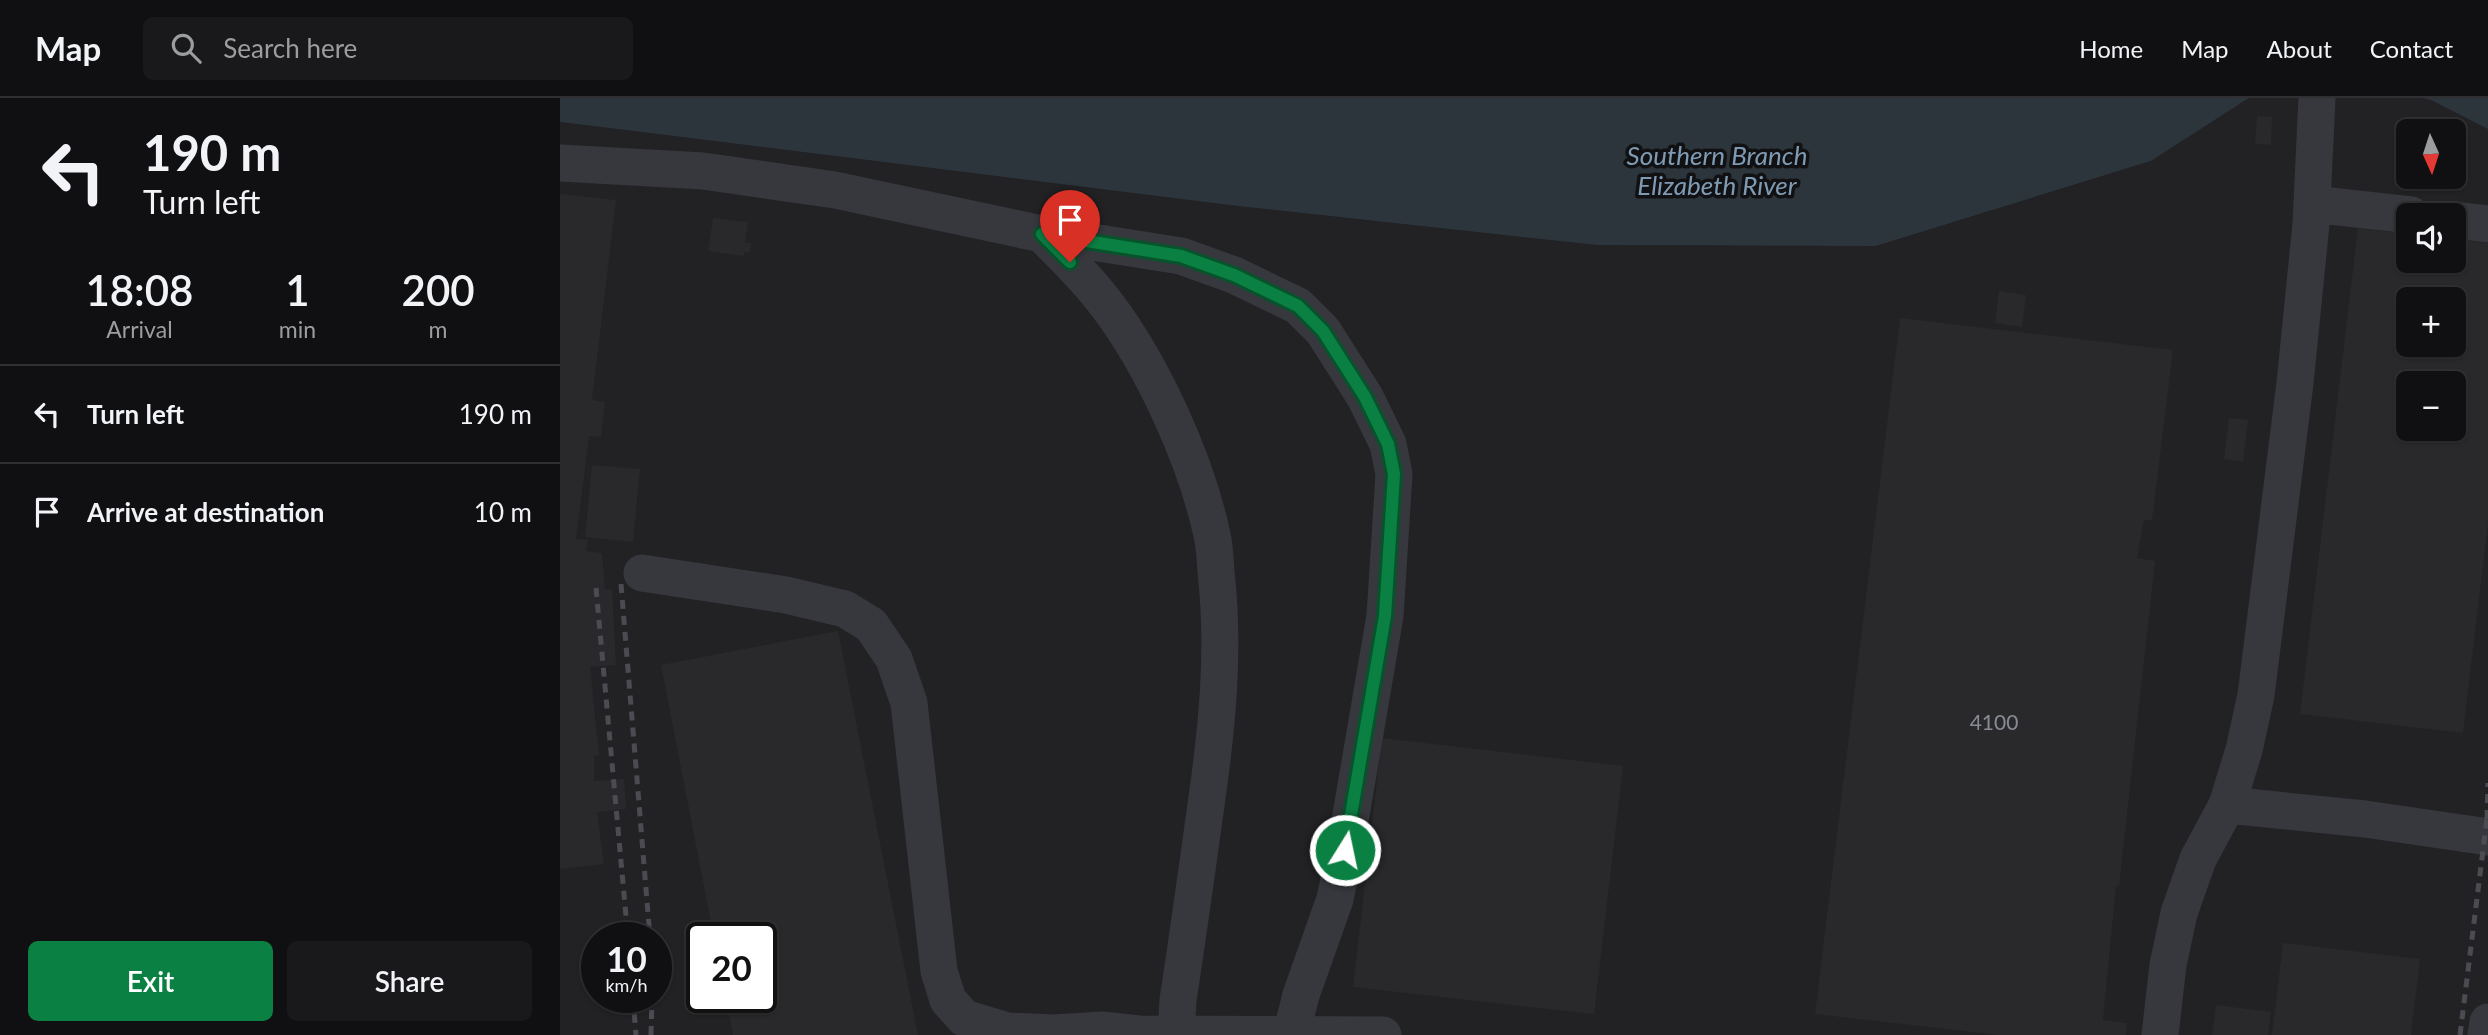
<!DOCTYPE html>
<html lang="en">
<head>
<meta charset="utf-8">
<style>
	body { margin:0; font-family:Lato,sans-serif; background:#19191b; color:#f1f3f6; height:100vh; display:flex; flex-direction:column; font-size:26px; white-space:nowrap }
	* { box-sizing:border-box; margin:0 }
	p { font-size:23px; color:#9c9d9f }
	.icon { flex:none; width:38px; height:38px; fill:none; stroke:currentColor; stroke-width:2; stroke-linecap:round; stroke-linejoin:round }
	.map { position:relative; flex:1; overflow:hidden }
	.sheet { display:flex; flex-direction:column; background:#101012; width:560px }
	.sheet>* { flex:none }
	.top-card { background:#101012; color:#f1f3f6; overflow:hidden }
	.needle { width:46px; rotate:177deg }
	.fabs { position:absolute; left:1836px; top:21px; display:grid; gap:14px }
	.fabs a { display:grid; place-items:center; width:70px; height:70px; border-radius:10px; background:#101012; box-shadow:0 2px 5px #0004,0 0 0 2px #303032; font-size:35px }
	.speed { position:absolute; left:21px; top:824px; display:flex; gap:14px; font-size:35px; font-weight:700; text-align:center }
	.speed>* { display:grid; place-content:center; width:91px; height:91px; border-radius:50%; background:#101012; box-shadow:0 2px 5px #0004,0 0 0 2px #303032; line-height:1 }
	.speed small { font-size:18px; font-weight:400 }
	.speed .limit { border:4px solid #111; border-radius:10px; background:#fff; color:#111 }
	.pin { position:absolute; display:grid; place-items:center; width:60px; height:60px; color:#fff; margin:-72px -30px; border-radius:50% 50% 50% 0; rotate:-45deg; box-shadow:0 0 7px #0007 }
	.pin .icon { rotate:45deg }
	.me { position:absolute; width:77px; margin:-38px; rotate:10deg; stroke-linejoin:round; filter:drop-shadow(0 0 5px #0008) }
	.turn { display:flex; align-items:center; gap:24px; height:147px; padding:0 28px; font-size:32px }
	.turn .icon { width:91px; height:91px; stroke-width:2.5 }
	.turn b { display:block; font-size:49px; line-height:60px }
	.eta { display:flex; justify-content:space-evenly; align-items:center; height:119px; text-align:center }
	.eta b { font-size:42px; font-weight:600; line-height:49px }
	.button { display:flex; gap:14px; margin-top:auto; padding:14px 28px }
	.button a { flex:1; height:80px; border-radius:10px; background:#0b8043; color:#fff; font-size:28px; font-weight:600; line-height:80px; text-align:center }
	.button a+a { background:#19191b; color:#f1f3f6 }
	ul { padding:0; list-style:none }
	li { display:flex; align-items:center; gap:21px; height:98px; padding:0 28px; border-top:2px solid #303032 }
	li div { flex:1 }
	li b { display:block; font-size:26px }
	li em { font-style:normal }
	header { display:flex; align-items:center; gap:42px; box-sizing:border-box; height:98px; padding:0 35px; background:#101012; border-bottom:2px solid #303032 }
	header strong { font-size:33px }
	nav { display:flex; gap:38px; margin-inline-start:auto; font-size:24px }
	.search { width:490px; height:63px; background:#19191b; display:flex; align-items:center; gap:18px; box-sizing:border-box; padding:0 24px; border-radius:10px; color:#9c9d9f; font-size:26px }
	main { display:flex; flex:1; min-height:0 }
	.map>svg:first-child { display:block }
	.built { fill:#222225; fill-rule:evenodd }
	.water { fill:#2c353c }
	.building { fill:#29292c; fill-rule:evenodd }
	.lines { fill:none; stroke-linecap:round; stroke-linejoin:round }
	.minor { stroke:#37383d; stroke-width:37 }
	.rail { stroke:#4a4c52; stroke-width:5; stroke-dasharray:9 7; stroke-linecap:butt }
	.route-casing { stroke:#07532c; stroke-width:18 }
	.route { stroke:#0b8043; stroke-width:12 }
	.labels { text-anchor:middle; stroke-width:7; stroke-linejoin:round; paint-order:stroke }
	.number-label { font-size:21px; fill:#888b94 }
	.water-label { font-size:26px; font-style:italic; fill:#7f9bb3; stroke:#111113 }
</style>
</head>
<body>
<header>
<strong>Map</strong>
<div class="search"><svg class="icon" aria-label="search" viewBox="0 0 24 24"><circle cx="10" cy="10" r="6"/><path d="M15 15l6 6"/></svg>Search here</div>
<nav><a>Home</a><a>Map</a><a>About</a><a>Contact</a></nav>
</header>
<main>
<section class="sheet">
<div class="top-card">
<div class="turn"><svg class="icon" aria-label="left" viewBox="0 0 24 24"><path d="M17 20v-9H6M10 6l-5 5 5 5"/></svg><div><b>190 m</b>Turn left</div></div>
</div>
<div class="eta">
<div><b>18:08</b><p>Arrival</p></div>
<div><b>1</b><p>min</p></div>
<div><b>200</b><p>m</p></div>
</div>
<ul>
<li><svg class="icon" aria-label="left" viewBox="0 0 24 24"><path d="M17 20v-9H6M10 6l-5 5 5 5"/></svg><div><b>Turn left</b></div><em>190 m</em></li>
<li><svg class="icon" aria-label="arrive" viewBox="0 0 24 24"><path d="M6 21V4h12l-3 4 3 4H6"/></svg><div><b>Arrive at destination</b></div><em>10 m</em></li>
</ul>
<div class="button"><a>Exit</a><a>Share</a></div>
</section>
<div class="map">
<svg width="1928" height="937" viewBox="0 0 1928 937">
	<rect width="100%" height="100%" fill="#161618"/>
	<path class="built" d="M 1689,0 L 1928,0 L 1928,937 L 0,937 L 0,24 L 677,108 L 1036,147 L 1316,148 L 1591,63 ZM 1848,33 L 1894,33 L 1894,79 L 1848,79 ZM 1848,117 L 1894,117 L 1894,163 L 1848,163 ZM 1848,201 L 1894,201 L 1894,247 L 1848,247 ZM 1848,285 L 1894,285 L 1894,331 L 1848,331 ZM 37,840 L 96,840 L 96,900 L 37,900 ZM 142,840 L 201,840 L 201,900 L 142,900 Z"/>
	<path class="water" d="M 0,0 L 1689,0 L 1591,63 L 1316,148 L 1036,147 L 677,108 L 0,24 Z
		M 1863,0 L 1928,0 L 1928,31 L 1871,2 Z"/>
	<path class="building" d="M 1697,18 L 1712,19 L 1711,47 L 1695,46 Z
		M 0,96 L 56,102 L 32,302 L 45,304 L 41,339 L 29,338 L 16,441 L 28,442 L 26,453 L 42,455 L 45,491 L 52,491 L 56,567 L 30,569 L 39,658 L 34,657 L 34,683 L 64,681 L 66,711 L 37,714 L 44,766 L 0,771 Z
		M 153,120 L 188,124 L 185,145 L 191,145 L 190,154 L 184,154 L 184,158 L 148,153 Z
		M 1798,130 L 1848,136 L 1848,163 L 1894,163 L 1894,141 L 1928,145 L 1928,424 L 1903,635 L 1740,616 ZM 1848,201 L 1894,201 L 1894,247 L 1848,247 ZM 1848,285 L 1894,285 L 1894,331 L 1848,331 Z
		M 1439,193 L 1466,197 L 1462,229 L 1435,225 Z
		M 1340,220 L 1613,252 L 1592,422 L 1584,422 L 1577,460 L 1595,463 L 1559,788 L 1556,788 L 1543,922 L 1567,925 L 1566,937 L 1439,937 L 1255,916 Z
		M 1669,320 L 1688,322 L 1683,364 L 1664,361 Z
		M 32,367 L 80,371 L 73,444 L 25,439 Z
		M 278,533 L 358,937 L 173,937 L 166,900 L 201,900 L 201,840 L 154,840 L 101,567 Z
		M 822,640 L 1063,668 L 1034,916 L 793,889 Z
		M 1723,845 L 1860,861 L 1851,937 L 1712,937 Z
		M 1656,907 L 1711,914 L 1708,937 L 1652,937 Z"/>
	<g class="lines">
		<path class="minor" d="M 0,65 L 143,73 L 275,92 L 482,136 L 621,158 L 674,177 L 738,208 L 763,233 L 805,299 L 828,346 L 834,376 L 825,518 L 785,752 L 775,801 L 741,897 L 731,937
			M 1752,106 L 1851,117
			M 1894,122 L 1928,126
			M 482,136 C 505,159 527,181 547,207 C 593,268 636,362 652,437 C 655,449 655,462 656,474 C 665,553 657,630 646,707 C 637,772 628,837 618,902 L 616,937
			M 82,475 L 226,497 L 285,511 L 311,527 L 334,561 L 349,605 L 379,873 L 388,902 L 404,920 L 447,933 L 494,935 L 542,932 L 579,936 L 823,937
			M 1667,707 L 1805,721 L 1928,739
			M 1600,937 L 1608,867 L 1619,815 L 1638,761 L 1667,707 L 1684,652 L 1696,597 L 1735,285 L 1751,126 L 1757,0
			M 1926,937 L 1928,924"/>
		<path class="rail" d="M 61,486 L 90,840
			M 36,490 L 68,840
			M 1927,721 L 1928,685
			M 73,900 L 76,937
			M 91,937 L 92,900
			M 1900,937 L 1928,712"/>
	</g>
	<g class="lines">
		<defs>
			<path id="route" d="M 510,164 L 482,136 L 621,158 L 674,177 L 738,208 L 763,233 L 805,299 L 828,346 L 834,376 L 825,518 L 785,752"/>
		</defs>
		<use href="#route" class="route-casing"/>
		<use href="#route" class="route"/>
	</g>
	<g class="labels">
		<g class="number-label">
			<text x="1434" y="632">4100</text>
		</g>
		<g class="water-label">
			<text x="1157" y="67">Southern Branch<tspan x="1157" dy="30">Elizabeth River</tspan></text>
		</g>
	</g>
</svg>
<div class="fabs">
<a><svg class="needle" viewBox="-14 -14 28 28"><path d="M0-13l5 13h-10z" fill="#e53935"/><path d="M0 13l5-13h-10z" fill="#9c9d9f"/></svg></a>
<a><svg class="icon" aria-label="sound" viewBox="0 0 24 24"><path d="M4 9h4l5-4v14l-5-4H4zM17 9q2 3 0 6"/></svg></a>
<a>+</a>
<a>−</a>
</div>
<div class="speed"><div>10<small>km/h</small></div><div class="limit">20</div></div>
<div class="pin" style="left:510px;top:164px;background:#d93025"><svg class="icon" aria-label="arrive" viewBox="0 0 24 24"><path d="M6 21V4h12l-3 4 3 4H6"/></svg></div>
<svg class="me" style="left:785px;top:752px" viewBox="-20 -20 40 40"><circle r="17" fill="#0b8043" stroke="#fff" stroke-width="3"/><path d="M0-11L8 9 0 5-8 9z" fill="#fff"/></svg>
</div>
</main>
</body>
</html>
